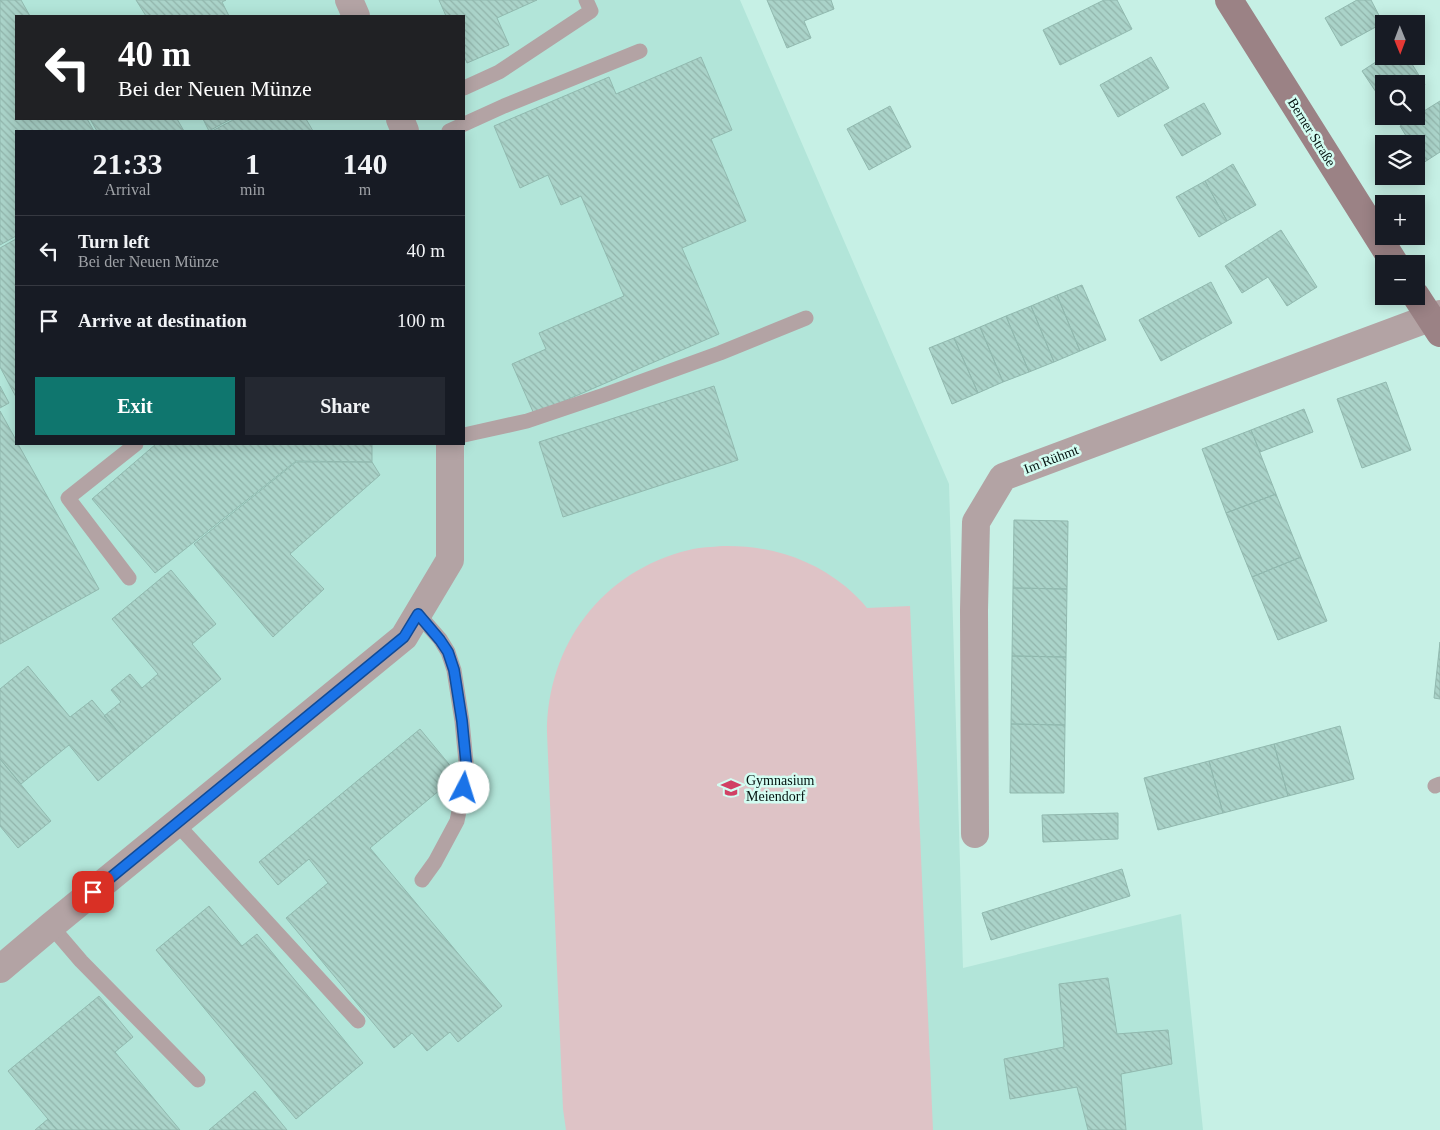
<!DOCTYPE html>
<html lang="en">
<head>
<meta charset="utf-8">
<style>
	body { margin:0; font-family:Georgia,serif; background:#242831; color:#f1f3f6; height:100vh; display:flex; flex-direction:column; font-size:19px; white-space:nowrap }
	* { box-sizing:border-box; margin:0 }
	p { font-size:16px; color:#9ea1a6 }
	.icon { flex:none; width:28px; height:28px; fill:none; stroke:currentColor; stroke-width:2; stroke-linecap:round; stroke-linejoin:round }
	.map { position:relative; flex:1; overflow:hidden }
	.side { position:absolute; left:15px; top:130px; width:450px; height:315px; display:flex; flex-direction:column; background:#171b24; border-radius:0px; box-shadow:0 2px 12px #0003 }
	.side>* { flex:none }
	.guide { position:absolute; left:15px; top:15px; width:450px; height:105px; border-radius:0px; box-shadow:0 2px 12px #0003; background:#202124; color:#fff; overflow:hidden }
	.needle { width:32px; rotate:179deg }
	.tools { position:absolute; left:1375px; top:15px; display:grid; gap:10px }
	.tools a { display:grid; place-items:center; width:50px; height:50px; border-radius:0px; background:#171b24; box-shadow:0 2px 12px #0003; font-size:25px }
	.pin { position:absolute; display:grid; place-items:center; width:42px; height:42px; color:#fff; margin:-21px; border-radius:10px; box-shadow:0 2px 8px #0006 }
	.me { position:absolute; width:55px; margin:-28px; rotate:5deg; stroke-linejoin:round; filter:drop-shadow(0 0 4px #0008) }
	.turn { display:flex; align-items:center; gap:18px; height:105px; padding:0 20px; font-size:22px }
	.turn .icon { width:65px; height:65px; stroke-width:2.5 }
	.turn b { display:block; font-size:35px; line-height:42px }
	.eta { display:flex; justify-content:space-evenly; align-items:center; height:85px; text-align:center }
	.eta b { font-size:30px; font-weight:700; line-height:35px }
	.cta { display:flex; gap:10px; margin-top:auto; padding:10px 20px }
	.cta a { flex:1; height:58px; border-radius:0px; background:#0f766e; color:#fff; font-size:20px; font-weight:700; line-height:58px; text-align:center }
	.cta a+a { background:#242831; color:#f1f3f6 }
	ul { padding:0; list-style:none }
	li { display:flex; align-items:center; gap:15px; height:70px; padding:0 20px; border-top:1px solid #363941 }
	li div { flex:1 }
	li b { display:block; font-size:19px }
	li em { font-style:normal }
	.map>svg:first-child { display:block }
	.built { fill:#b2e5d9; fill-rule:evenodd }
	.pitch { fill:#dec3c6 }
	.building { fill:url(#building-back-hatch); stroke:#91b9af }
	.lines { fill:none; stroke-linecap:round; stroke-linejoin:round }
	.service { stroke:#b3a3a4; stroke-width:15 }
	.minor { stroke:#b3a3a4; stroke-width:28 }
	.secondary { stroke:#9b8285; stroke-width:28 }
	.route-casing { stroke:#114b97; stroke-width:12 }
	.route { stroke:#1a73e8; stroke-width:9 }
	.labels { text-anchor:middle; stroke-width:5; stroke-linejoin:round; paint-order:stroke }
	.street-label { font-size:14px; fill:#04120f; stroke:#d3fdf2 }
	.poi-label { font-size:14px; fill:#04120f; stroke:#d3fdf2; text-anchor:start }
</style>
</head>
<body>
<div class="map">
<svg width="1440" height="1130" viewBox="0 0 1440 1130">
	<defs>
		<pattern id="building-back-hatch" width="6" height="6" patternUnits="userSpaceOnUse" patternTransform="scale(1.25)"><rect width="6" height="6" fill="#aad3c9"/><path d="M-1 5l2 2M0 0l6 6M5-1l2 2" fill="none" stroke="#91b4ab"/></pattern>
	</defs>
	<rect width="100%" height="100%" fill="#c6f0e5"/>
	<path class="built" d="M 0,0 L 740,0 L 949,484 L 963,968 L 1181,914 L 1203,1130 L 0,1130 ZM 16,16 L 464,16 L 464,119 L 16,119 ZM 16,131 L 464,131 L 464,444 L 16,444 Z"/>
	<path class="pitch" d="M 723,546 C 768,545 810,558 845,586 C 853,593 861,600 867,608 L 910,606 L 933,1130 L 566,1130 L 563,1109 L 547,733 C 547,645 602,571 689,550 C 700,547 712,547 723,546 Z"/>
	<path class="building" d="M 0,0 L 21,0 L 30,16 L 16,16 L 16,119 L 87,119 L 94,131 L 16,131 L 16,236 L 0,245 Z
		M 136,0 L 226,0 L 222,2 L 229,16 L 146,16 Z
		M 439,0 L 537,0 L 497,18 L 509,45 L 467,63 L 464,56 L 464,16 L 446,16 Z
		M 767,0 L 831,0 L 834,9 L 804,21 L 811,38 L 787,48 Z
		M 1104,0 L 1117,0 L 1132,29 L 1060,65 L 1043,30 Z
		M 1357,0 L 1371,0 L 1383,23 L 1341,46 L 1325,18 Z
		M 1385,56 L 1407,56 L 1425,85 L 1416,90 L 1416,84 L 1384,84 L 1384,104 L 1362,71 Z
		M 701,57 L 732,130 L 711,139 L 746,221 L 682,248 L 719,334 L 534,414 L 512,364 L 546,349 L 539,333 L 624,296 L 581,196 L 561,205 L 548,175 L 520,188 L 494,126 L 609,77 L 616,94 Z
		M 1151,57 L 1169,88 L 1118,117 L 1100,85 Z
		M 1440,101 L 1440,152 L 1423,163 L 1416,152 L 1416,144 L 1411,144 L 1400,126 Z
		M 1204,103 L 1221,134 L 1182,156 L 1164,125 Z
		M 890,106 L 911,147 L 869,170 L 847,129 Z
		M 90,119 L 177,119 L 184,131 L 97,131 Z
		M 203,119 L 231,119 L 209,131 Z
		M 235,119 L 306,119 L 313,131 L 212,131 Z
		M 1233,164 L 1256,205 L 1227,221 L 1205,181 Z
		M 1205,181 L 1227,221 L 1199,237 L 1176,197 Z
		M 1281,230 L 1317,287 L 1287,306 L 1268,277 L 1242,293 L 1225,266 Z
		M 16,239 L 16,397 L 0,367 L 0,248 Z
		M 1211,282 L 1232,323 L 1161,361 L 1139,320 Z
		M 1082,285 L 1106,340 L 1080,351 L 1057,295 Z
		M 1057,295 L 1080,351 L 1054,362 L 1031,306 Z
		M 1031,306 L 1054,362 L 1029,372 L 1006,316 Z
		M 1006,316 L 1029,372 L 1003,382 L 980,327 Z
		M 980,327 L 1003,382 L 978,393 L 954,338 Z
		M 954,338 L 978,393 L 952,404 L 929,348 Z
		M 1386,382 L 1411,450 L 1362,468 L 1337,399 Z
		M 0,386 L 9,403 L 0,408 Z
		M 714,386 L 738,460 L 563,517 L 539,442 Z
		M 1304,409 L 1313,432 L 1260,452 L 1251,430 Z
		M 0,411 L 16,440 L 16,444 L 18,444 L 99,589 L 0,644 Z
		M 1251,430 L 1276,494 L 1226,513 L 1202,449 Z
		M 156,444 L 372,444 L 372,462 L 296,461 L 155,573 L 92,499 Z
		M 296,462 L 372,462 L 380,475 L 290,554 L 324,589 L 273,637 L 194,544 Z
		M 1276,494 L 1301,557 L 1252,577 L 1226,513 Z
		M 1014,520 L 1068,521 L 1067,589 L 1013,588 Z
		M 1301,557 L 1327,621 L 1278,640 L 1252,577 Z
		M 171,570 L 216,624 L 192,644 L 221,679 L 134,751 L 104,716 L 121,702 L 111,690 L 130,674 L 142,688 L 158,674 L 112,619 Z
		M 1013,588 L 1067,589 L 1066,657 L 1012,656 Z
		M 1440,642 L 1440,699 L 1434,698 Z
		M 1012,656 L 1066,657 L 1065,725 L 1011,724 Z
		M 28,666 L 70,717 L 92,700 L 134,751 L 98,781 L 69,745 L 21,784 L 0,759 L 0,689 Z
		M 1011,724 L 1065,725 L 1064,793 L 1010,793 Z
		M 1340,726 L 1354,779 L 1288,796 L 1274,744 Z
		M 420,729 L 458,775 L 370,848 L 502,1006 L 458,1042 L 450,1032 L 427,1051 L 412,1033 L 394,1048 L 286,918 L 328,883 L 309,859 L 278,885 L 259,862 Z
		M 1274,744 L 1288,796 L 1223,813 L 1209,761 Z
		M 0,759 L 51,821 L 18,848 L 0,826 Z
		M 1209,761 L 1223,813 L 1158,830 L 1144,778 Z
		M 1118,813 L 1118,839 L 1043,842 L 1042,815 Z
		M 1122,869 L 1130,896 L 991,940 L 982,913 Z
		M 209,906 L 242,946 L 257,934 L 363,1063 L 296,1119 L 156,950 Z
		M 1108,978 L 1117,1034 L 1168,1030 L 1172,1064 L 1121,1074 L 1126,1130 L 1088,1130 L 1077,1087 L 1010,1099 L 1004,1059 L 1064,1047 L 1059,984 Z
		M 99,996 L 133,1037 L 115,1052 L 180,1130 L 57,1130 L 8,1071 Z
		M 255,1091 L 287,1130 L 209,1130 Z
		M 48,1119 L 57,1130 L 35,1130 Z"/>
	<g class="lines">
		<path class="service" d="M 464,88 L 499,72 L 591,11 L 586,0
			M 449,131 L 504,106 L 640,51
			M 464,435 L 527,421 L 604,395 L 720,353 L 806,318
			M 129,578 L 68,498 L 136,444
			M 418,614 L 440,639 L 448,652 L 454,670 L 462,721 L 467,772 L 457,821 L 435,862 L 422,880
			M 1435,786 L 1440,784
			M 176,823 L 358,1021
			M 51,926 L 81,961 L 198,1080"/>
		<path class="minor" d="M 349,0 L 356,16
			M 400,119 L 405,131
			M 975,834 L 974,610 L 976,522 L 1003,477 L 1440,314
			M 0,969 L 51,926 L 404,637 L 450,560 L 450,444"/>
		<path class="secondary" d="M 1229,0 L 1395,264
			M 1416,296 L 1440,333"/>
	</g>
	<g class="lines">
		<defs>
			<path id="route" d="M 93,892 L 404,637 L 418,614 L 440,640 L 448,652 L 454,670 L 462,721 L 467,772 L 464,788"/>
		</defs>
		<use href="#route" class="route-casing"/>
		<use href="#route" class="route"/>
	</g>
	<defs>
		<symbol id="school-bare" viewBox="-9 -9 18 18"><path d="M0-5L7-2L0 1L-7-2ZM-4 1L0 2.5L4 1V4Q0 6-4 4Z" fill="#d14164" stroke="#d3fdf2" stroke-width="2.5" paint-order="stroke"/></symbol>
	</defs>
	<g fill-rule="evenodd">
		<use href="#school-bare" x="717" y="774" width="28" height="28"/>
	</g>
	<g class="labels">
		<g class="street-label">
			<text transform="translate(1312 132) rotate(58)" y="5">Berner Straße</text>
			<text transform="translate(1051 459) rotate(-21)" y="5">Im Rühmt</text>
		</g>
		<g class="poi-label">
			<text x="746" y="785">Gymnasium<tspan x="746" dy="16">Meiendorf</tspan></text>
		</g>
	</g>
</svg>
<div class="tools">
<a><svg class="needle" viewBox="-14 -14 28 28"><path d="M0-13l5 13h-10z" fill="#e53935"/><path d="M0 13l5-13h-10z" fill="#9ea1a6"/></svg></a>
<a><svg class="icon" aria-label="search" viewBox="0 0 24 24"><circle cx="10" cy="10" r="6"/><path d="M15 15l6 6"/></svg></a>
<a><svg class="icon" aria-label="layers" viewBox="0 0 24 24"><path d="M12 4l9 5-9 5-9-5zM3 14l9 5 9-5"/></svg></a>
<a>+</a>
<a>−</a>
</div>
<div class="pin" style="left:93px;top:892px;background:#d93025"><svg class="icon" aria-label="arrive" viewBox="0 0 24 24"><path d="M6 21V4h12l-3 4 3 4H6"/></svg></div>
<svg class="me" style="left:464px;top:788px" viewBox="-20 -20 40 40"><circle r="19" fill="#fff"/><path d="M0-13L10 11 0 6-10 11z" fill="#1a73e8"/></svg>
<div class="guide">
<div class="turn"><svg class="icon" aria-label="left" viewBox="0 0 24 24"><path d="M17 20v-9H6M10 6l-5 5 5 5"/></svg><div><b>40 m</b>Bei der Neuen Münze</div></div>
</div>
<section class="side">
<div class="eta">
<div><b>21:33</b><p>Arrival</p></div>
<div><b>1</b><p>min</p></div>
<div><b>140</b><p>m</p></div>
</div>
<ul>
<li><svg class="icon" aria-label="left" viewBox="0 0 24 24"><path d="M17 20v-9H6M10 6l-5 5 5 5"/></svg><div><b>Turn left</b><p>Bei der Neuen Münze</p></div><em>40 m</em></li>
<li><svg class="icon" aria-label="arrive" viewBox="0 0 24 24"><path d="M6 21V4h12l-3 4 3 4H6"/></svg><div><b>Arrive at destination</b></div><em>100 m</em></li>
</ul>
<div class="cta"><a>Exit</a><a>Share</a></div>
</section>
</div>
</body>
</html>
